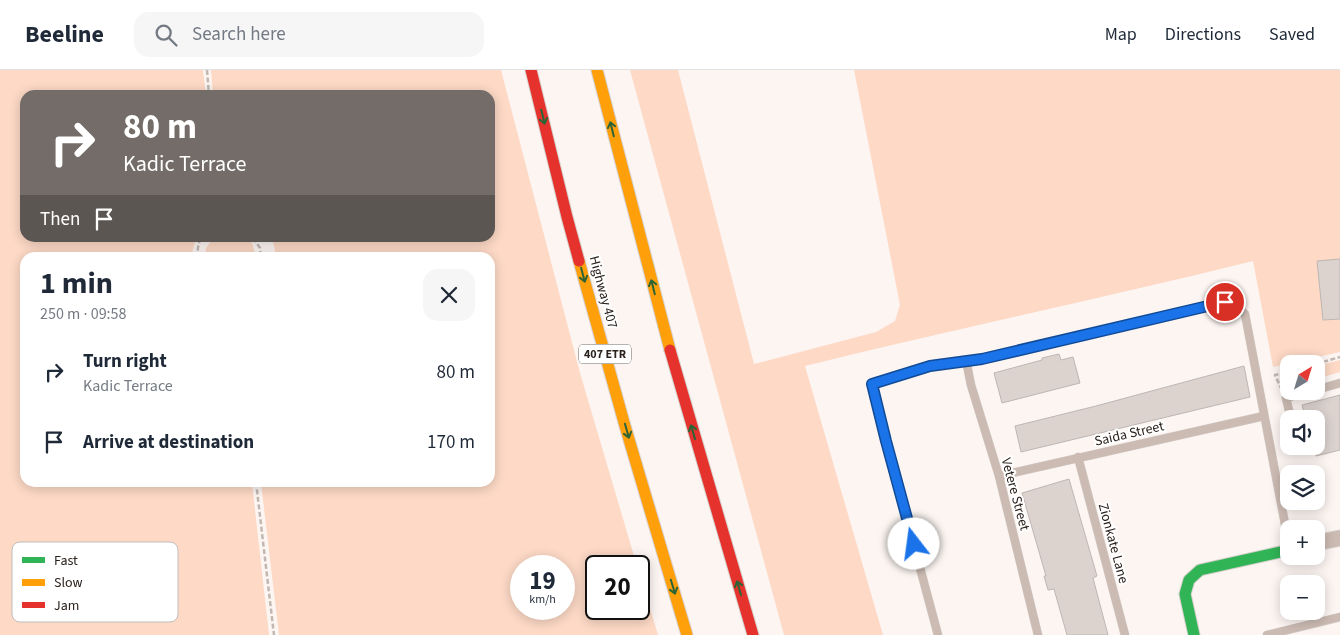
<!DOCTYPE html>
<html lang="en">
<head>
<meta charset="utf-8">
<style>
	body { margin:0; font-family:"Source Sans 3",sans-serif; background:#f6f6f7; color:#1f2937; height:100vh; display:flex; flex-direction:column; font-size:19px; white-space:nowrap }
	* { box-sizing:border-box; margin:0 }
	p { font-size:16px; color:#747a83 }
	.icon { flex:none; width:28px; height:28px; fill:none; stroke:currentColor; stroke-width:2; stroke-linecap:round; stroke-linejoin:round }
	.map { position:relative; flex:1; overflow:hidden }
	.sheet { position:absolute; left:20px; top:182px; width:475px; height:235px; display:flex; flex-direction:column; background:#fff; border-radius:15px; box-shadow:0 2px 12px #0003 }
	.sheet>* { flex:none }
	.guide { position:absolute; left:20px; top:20px; width:475px; height:152px; border-radius:15px; box-shadow:0 2px 12px #0003; background:#746c68; color:#fff; overflow:hidden }
	.needle { width:32px; rotate:38deg }
	.tools { position:absolute; left:1280px; top:285px; display:grid; gap:10px }
	.tools a { display:grid; place-items:center; width:45px; height:45px; border-radius:10px; background:#fff; box-shadow:0 2px 12px #0003; font-size:25px }
	.speed { position:absolute; left:510px; top:485px; display:flex; gap:10px; font-size:25px; font-weight:700; text-align:center }
	.speed>* { display:grid; place-content:center; width:65px; height:65px; border-radius:50%; background:#fff; box-shadow:0 2px 12px #0003; line-height:1 }
	.speed small { font-size:12px; font-weight:400 }
	.speed .limit { border:2px solid #111; border-radius:8px; background:#fff; color:#111 }
	.pin { position:absolute; display:grid; place-items:center; width:42px; height:42px; color:#fff; margin:-21px; border:2px solid #fff; border-radius:50%; box-shadow:0 1px 5px #0007 }
	.me { position:absolute; width:55px; margin:-28px; rotate:345deg; stroke-linejoin:round; filter:drop-shadow(0 0 4px #0008) }
	.turn { display:flex; align-items:center; gap:18px; height:105px; padding:0 20px; font-size:22px }
	.turn .icon { width:65px; height:65px; stroke-width:2.5 }
	.turn b { display:block; font-size:35px; line-height:42px }
	.then { display:flex; align-items:center; height:48px; padding:0 20px; background:#0003; gap:10px; font-size:19px }
	.round { display:grid; place-items:center; flex:none; width:52px; height:52px; border-radius:15px; background:#f6f6f7 }
	.headline { display:flex; align-items:center; justify-content:space-between; height:85px; padding:0 20px }
	h1 { font-size:30px; font-weight:700; line-height:38px }
	ul { padding:0; list-style:none }
	li { display:flex; align-items:center; gap:15px; height:70px; padding:0 20px }
	li div { flex:1 }
	li b { display:block; font-size:19px }
	li em { font-style:normal }
	header { display:flex; align-items:center; gap:30px; box-sizing:border-box; height:70px; padding:0 25px; background:#fff; border-bottom:1px solid #e0e1e3 }
	header strong { font-size:24px }
	nav { display:flex; gap:28px; margin-inline-start:auto; font-size:18px }
	.search { width:350px; height:45px; background:#f6f6f7; display:flex; align-items:center; gap:12px; box-sizing:border-box; padding:0 18px; border-radius:15px; color:#747a83; font-size:19px }
	.map>svg:first-child { display:block }
	.green { fill:#fdd9c6; fill-rule:evenodd }
	.building { fill:#dcd3cf; stroke:#beb6b2 }
	.lines { fill:none; stroke-linecap:round; stroke-linejoin:round }
	.lane-casing { stroke:#d6d0cc; stroke-width:9 }
	.street-casing { stroke:#d6d0cc; stroke-width:17 }
	.fast-casing { stroke:#d6d0cc; stroke-width:13 }
	.slow-casing { stroke:#d6d0cc; stroke-width:13 }
	.jam-casing { stroke:#d6d0cc; stroke-width:13 }
	.path { stroke:#c2b8b2; stroke-width:2.5; stroke-dasharray:5 2.5; stroke-linecap:butt }
	.lane { stroke:#ccbbb3; stroke-width:8 }
	.street { stroke:#ccbbb3; stroke-width:15 }
	.fast { stroke:#30b455; stroke-width:11 }
	.slow { stroke:#ff9f0a; stroke-width:11 }
	.jam { stroke:#e5322d; stroke-width:11 }
	.oneway { stroke:#2d6436 }
	.route-casing { stroke:#114b97; stroke-width:12 }
	.route { stroke:#1a73e8; stroke-width:9 }
	.labels { text-anchor:middle; stroke-width:4; stroke-linejoin:round; paint-order:stroke }
	.shield { fill:#fff; stroke:#6b6461; stroke-width:1 }
	.shield-label { font-size:12px; font-weight:bold; fill:#2b221d }
	.street-label { font-size:14px; fill:#2b221d; stroke:#fff }
	.key { fill:#fff; stroke:#bfbdbb; stroke-width:1 }
	.key-label { font-size:14px; fill:#2b221d }
</style>
</head>
<body>
<header>
<strong>Beeline</strong>
<div class="search"><svg class="icon" aria-label="search" viewBox="0 0 24 24"><circle cx="10" cy="10" r="6"/><path d="M15 15l6 6"/></svg>Search here</div>
<nav><a>Map</a><a>Directions</a><a>Saved</a></nav>
</header>
<div class="map">
<svg width="1340" height="565" viewBox="0 0 1340 565">
	<rect width="100%" height="100%" fill="#fcf5f2"/>
	<path class="green" d="M 0,0 L 203,0 L 206,25 L 25,25 L 25,168 L 196,168 L 191,187 L 25,188 L 25,412 L 252,413 L 269,565 L 0,565 Z
		M 211,0 L 501,0 L 580,303 L 637,496 L 596,496 L 596,539 L 639,539 L 639,501 L 658,565 L 279,565 L 261,413 L 490,412 L 490,188 L 276,187 L 273,171 L 269,168 L 490,168 L 490,25 L 213,25 ZM 521,496 L 564,496 L 564,539 L 521,539 Z
		M 630,0 L 678,0 L 754,294 L 876,262 L 895,251 L 900,235 L 854,0 L 1340,0 L 1340,189 L 1317,192 L 1323,250 L 1340,249 L 1340,282 L 1273,297 L 1253,191 C 1104,228 954,259 805,296 L 883,565 L 784,565 Z
		M 213,168 L 246,168 L 252,173 L 256,187 L 205,187 L 206,178 Z
		M 1340,290 L 1340,302 L 1316,309 L 1316,296 Z"/>
	<path class="building" d="M 1340,189 L 1340,249 L 1323,250 L 1317,191 Z
		M 1059,284 L 1061,290 L 1073,287 L 1080,313 L 1002,333 L 994,303 L 1042,290 L 1042,288 Z
		M 1244,296 L 1250,327 L 1021,382 L 1015,356 L 1096,336 Z
		M 1340,325 L 1340,380 L 1316,386 L 1316,349 L 1306,349 L 1302,335 Z
		M 1069,409 L 1097,506 L 1093,508 L 1108,565 L 1067,565 L 1054,519 L 1048,520 L 1044,506 L 1046,506 L 1022,423 Z"/>
	<g class="lines">
		<defs>
			<path id="lane" d="M 966,290 L 971,315 L 999,406 L 1038,565
				M 1316,320 L 1340,313
				M 1291,349 L 1286,328 L 1310,321
				M 1078,387 L 1125,565
				M 999,406 L 1264,346
				M 938,565 L 886,371 L 872,314 L 930,296 L 966,290 L 982,289 L 1225,231 L 1236,237 L 1245,244 L 1289,475
				M 1267,565 L 1340,547"/>
			<path id="street" d="M 1316,473 L 1340,468"/>
			<path id="fast" d="M 1194,565 L 1185,524 L 1189,510 L 1200,500 L 1289,480"/>
			<path id="slow" d="M 597,0 L 670,280
				M 579,191 L 625,356 L 687,565"/>
			<path id="jam" d="M 531,0 L 567,147 L 579,191
				M 670,280 L 753,565"/>
		</defs>
		<use href="#lane" class="lane-casing"/>
		<use href="#street" class="street-casing"/>
		<use href="#fast" class="fast-casing"/>
		<use href="#slow" class="slow-casing"/>
		<use href="#jam" class="jam-casing"/>
		<path class="path" d="M 207,0 L 209,25
			M 253,168 L 260,178 L 261,188
			M 198,188 C 197,182 198,173 201,168
			M 1316,294 L 1340,287
			M 1282,320 L 1275,305 L 1289,302
			M 256,412 L 274,565"/>
		<use href="#lane" class="lane"/>
		<use href="#street" class="street"/>
		<use href="#fast" class="fast"/>
		<use href="#slow" class="slow"/>
		<use href="#jam" class="jam"/>
	</g>
	<defs><path id="oneway-shaft" d="M-6 0H5M1.5-3L5.5 0L1.5 3" fill="none" stroke-width="1.6" stroke-linecap="round" stroke-linejoin="round" transform="scale(1.25)"/></defs>
	<g class="oneway">
		<use href="#oneway-shaft" transform="translate(543 47) rotate(76)"/>
		<use href="#oneway-shaft" transform="translate(612 59) rotate(-104)"/>
		<use href="#oneway-shaft" transform="translate(583 205) rotate(75)"/>
		<use href="#oneway-shaft" transform="translate(653 217) rotate(-104)"/>
		<use href="#oneway-shaft" transform="translate(627 361) rotate(74)"/>
		<use href="#oneway-shaft" transform="translate(693 362) rotate(-106)"/>
		<use href="#oneway-shaft" transform="translate(673 517) rotate(73)"/>
		<use href="#oneway-shaft" transform="translate(739 518) rotate(-106)"/>
	</g>
	<g class="lines">
		<defs>
			<path id="route" d="M 914,474 L 886,371 L 872,314 L 930,296 L 982,289 L 1225,232"/>
		</defs>
		<use href="#route" class="route-casing"/>
		<use href="#route" class="route"/>
	</g>
	<g class="labels">
		<rect class="shield" x="579" y="274.5" width="52" height="19" rx="4"/>
		<g class="shield-label">
			<text x="605" y="288">407 ETR</text>
		</g>
		<g class="street-label">
			<text transform="translate(604 222) rotate(75)" y="5">Highway 407</text>
			<text transform="translate(1129 363) rotate(-13)" y="5">Saida Street</text>
			<text transform="translate(1016 424) rotate(75)" y="5">Vetere Street</text>
			<text transform="translate(1114 473) rotate(75)" y="5">Zionkate Lane</text>
		</g>
	</g>
	<rect x="12" y="472" width="166" height="80" rx="8" class="key"/>
	<rect x="22" y="487" width="23" height="6" fill="#30b455"/>
	<rect x="22" y="509" width="23" height="7" fill="#ff9f0a"/>
	<rect x="22" y="532" width="23" height="6" fill="#e5322d"/>
	<g class="key-label">
		<text x="54" y="495">Fast</text>
		<text x="54" y="517">Slow</text>
		<text x="54" y="540">Jam</text>
	</g>
</svg>
<div class="tools">
<a><svg class="needle" viewBox="-14 -14 28 28"><path d="M0-13l5 13h-10z" fill="#e53935"/><path d="M0 13l5-13h-10z" fill="#747a83"/></svg></a>
<a><svg class="icon" aria-label="sound" viewBox="0 0 24 24"><path d="M4 9h4l5-4v14l-5-4H4zM17 9q2 3 0 6"/></svg></a>
<a><svg class="icon" aria-label="layers" viewBox="0 0 24 24"><path d="M12 4l9 5-9 5-9-5zM3 14l9 5 9-5"/></svg></a>
<a>+</a>
<a>−</a>
</div>
<div class="speed"><div>19<small>km/h</small></div><div class="limit">20</div></div>
<div class="pin" style="left:1225px;top:232px;background:#d93025"><svg class="icon" aria-label="arrive" viewBox="0 0 24 24"><path d="M6 21V4h12l-3 4 3 4H6"/></svg></div>
<svg class="me" style="left:914px;top:474px" viewBox="-20 -20 40 40"><circle r="19" fill="#fff"/><path d="M0-13L10 11 0 6-10 11z" fill="#1a73e8"/></svg>
<div class="guide">
<div class="turn"><svg class="icon" aria-label="right" viewBox="0 0 24 24"><path d="M7 20v-9h11M14 6l5 5-5 5"/></svg><div><b>80 m</b>Kadic Terrace</div></div>
<div class="then">Then<svg class="icon" aria-label="arrive" viewBox="0 0 24 24"><path d="M6 21V4h12l-3 4 3 4H6"/></svg></div>
</div>
<section class="sheet">
<div class="headline"><div><h1>1 min</h1><p>250 m · 09:58</p></div><a class="round"><svg class="icon" aria-label="close" viewBox="0 0 24 24"><path d="M6 6l12 12M18 6L6 18"/></svg></a></div>
<ul>
<li><svg class="icon" aria-label="right" viewBox="0 0 24 24"><path d="M7 20v-9h11M14 6l5 5-5 5"/></svg><div><b>Turn right</b><p>Kadic Terrace</p></div><em>80 m</em></li>
<li><svg class="icon" aria-label="arrive" viewBox="0 0 24 24"><path d="M6 21V4h12l-3 4 3 4H6"/></svg><div><b>Arrive at destination</b></div><em>170 m</em></li>
</ul>
</section>
</div>
</body>
</html>
